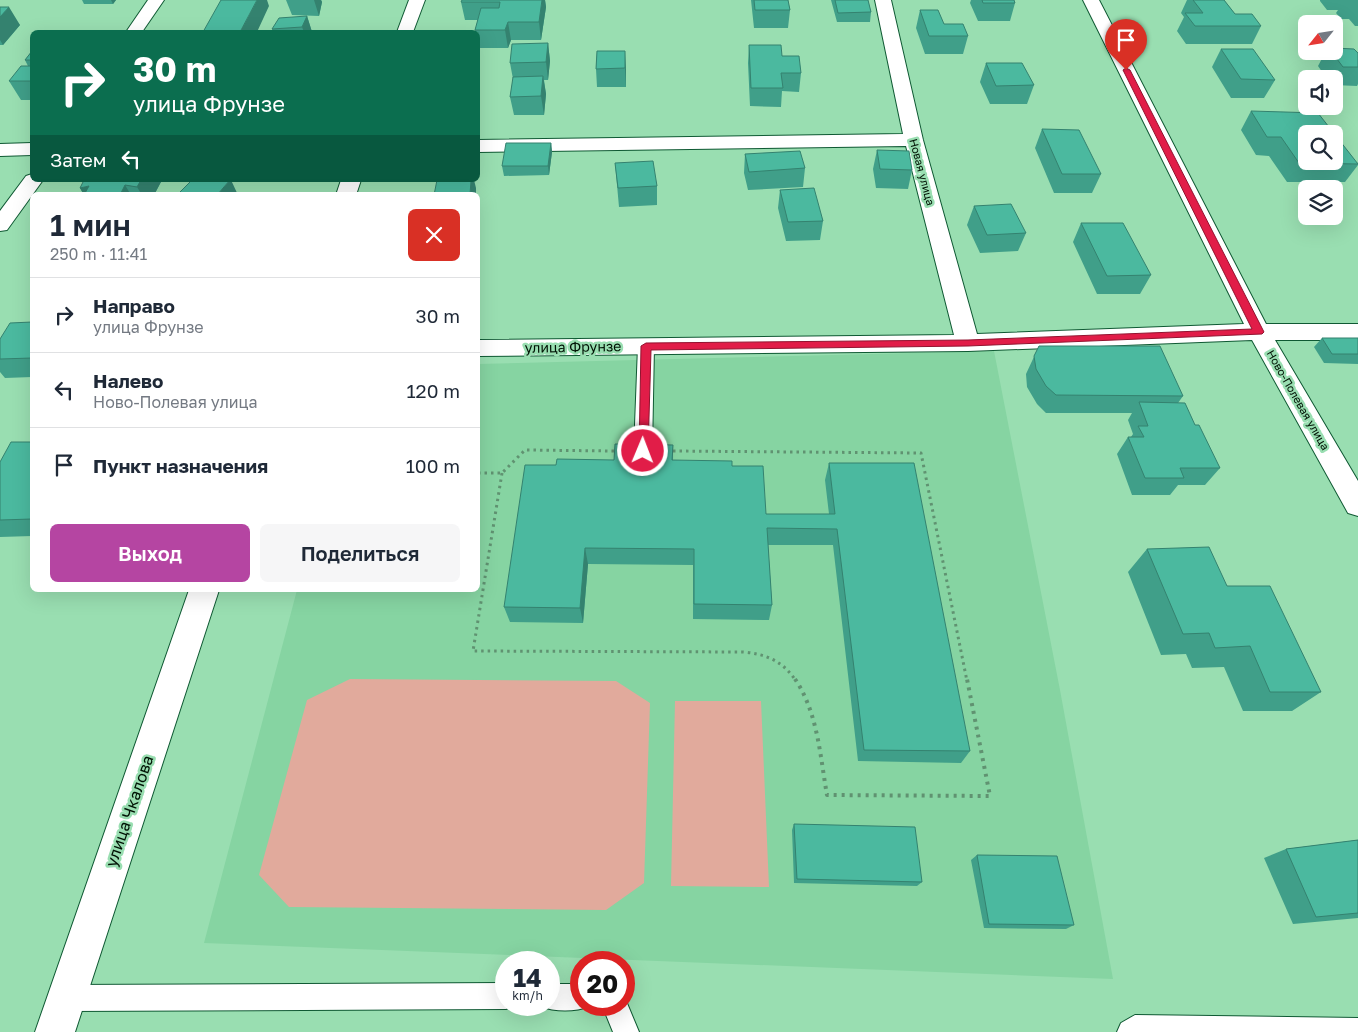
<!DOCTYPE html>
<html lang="ru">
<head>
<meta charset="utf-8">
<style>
	body { margin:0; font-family:"Golos Text",sans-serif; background:#f6f6f7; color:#1f2937; height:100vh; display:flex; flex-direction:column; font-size:19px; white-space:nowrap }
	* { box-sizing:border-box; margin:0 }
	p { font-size:16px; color:#747a83 }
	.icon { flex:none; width:28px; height:28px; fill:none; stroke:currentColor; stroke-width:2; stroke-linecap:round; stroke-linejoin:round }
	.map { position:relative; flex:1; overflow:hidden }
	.panel { position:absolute; left:30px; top:192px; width:450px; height:400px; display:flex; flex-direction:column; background:#fff; border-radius:8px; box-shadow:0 5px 20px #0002 }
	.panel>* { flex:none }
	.banner { position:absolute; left:30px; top:30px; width:450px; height:152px; border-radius:8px; box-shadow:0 5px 20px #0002; background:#0b6e4f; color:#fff; overflow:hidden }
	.needle { width:32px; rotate:240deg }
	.fabs { position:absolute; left:1298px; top:15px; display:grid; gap:10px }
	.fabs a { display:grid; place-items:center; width:45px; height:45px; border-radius:8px; background:#fff; box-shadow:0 5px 20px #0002; font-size:25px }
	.speed { position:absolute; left:495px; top:951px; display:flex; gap:10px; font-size:25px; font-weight:700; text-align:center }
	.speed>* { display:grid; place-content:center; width:65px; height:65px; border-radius:50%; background:#fff; box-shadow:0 5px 20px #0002; line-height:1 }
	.speed small { font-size:12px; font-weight:400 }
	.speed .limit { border:8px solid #d22; background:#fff; color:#111 }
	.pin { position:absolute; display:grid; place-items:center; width:42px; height:42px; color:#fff; margin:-51px -21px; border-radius:50% 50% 50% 0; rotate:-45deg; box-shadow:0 0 5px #0007 }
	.pin .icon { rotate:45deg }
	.me { position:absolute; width:55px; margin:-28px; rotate:1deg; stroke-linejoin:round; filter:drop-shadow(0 0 4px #0008) }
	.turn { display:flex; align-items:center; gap:18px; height:105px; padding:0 20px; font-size:22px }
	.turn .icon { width:65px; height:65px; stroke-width:2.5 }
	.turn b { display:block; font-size:35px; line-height:42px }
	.then { display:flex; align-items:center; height:48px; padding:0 20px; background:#0003; gap:10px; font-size:19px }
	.round { display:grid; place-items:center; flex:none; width:52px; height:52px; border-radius:8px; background:#f6f6f7 }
	.summary { display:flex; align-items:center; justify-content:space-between; height:85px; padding:0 20px }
	h1 { font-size:30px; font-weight:600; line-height:38px }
	.cta { display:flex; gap:10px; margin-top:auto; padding:10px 20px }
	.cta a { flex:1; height:58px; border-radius:8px; background:#b545a2; color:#fff; font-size:20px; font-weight:600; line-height:58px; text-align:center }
	.cta a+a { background:#f6f6f7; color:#1f2937 }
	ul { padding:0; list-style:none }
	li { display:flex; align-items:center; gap:15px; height:75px; padding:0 20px; border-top:1px solid #e0e1e3 }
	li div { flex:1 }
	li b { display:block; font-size:19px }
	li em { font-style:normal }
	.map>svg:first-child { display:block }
	.built { fill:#86d4a2 }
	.green { fill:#e1aa9c }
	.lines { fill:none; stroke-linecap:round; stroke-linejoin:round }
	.service-casing { stroke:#0f5933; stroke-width:2 }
	.minor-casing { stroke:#0f5933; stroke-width:2 }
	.tertiary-casing { stroke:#0f5933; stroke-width:2 }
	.path-far1 { stroke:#609271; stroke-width:3; stroke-dasharray:2.5 4; stroke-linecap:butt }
	.path { stroke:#609271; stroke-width:4; stroke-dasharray:3 5; stroke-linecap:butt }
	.service { fill:#fff; fill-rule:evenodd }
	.minor { fill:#fff; fill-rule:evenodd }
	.tertiary { fill:#fff; fill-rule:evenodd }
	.wall { fill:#409f89 }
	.shaded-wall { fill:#34826f }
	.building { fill:#4bb99f; stroke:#34826f; fill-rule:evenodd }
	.route { fill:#e11d48; stroke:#92132f }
	.labels { text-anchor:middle; stroke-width:5; stroke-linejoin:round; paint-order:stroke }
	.far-street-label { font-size:11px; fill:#001204; stroke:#99deb1 }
	.street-label { font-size:14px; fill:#001204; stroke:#99deb1 }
	.near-street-label { font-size:16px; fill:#001204; stroke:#99deb1 }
</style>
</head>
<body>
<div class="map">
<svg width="1358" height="1032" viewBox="0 0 1358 1032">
	<rect width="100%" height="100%" fill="#99deb1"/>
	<path class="built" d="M 994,351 L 1060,690 L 1113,979 L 204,943 L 297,590 L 478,590 L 478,364 Z"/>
	<path class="green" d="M 350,679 L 616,681 L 650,703 L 644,883 L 606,910 L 289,907 L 259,875 L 307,700 Z
		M 675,701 L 761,701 L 769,887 L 671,886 Z"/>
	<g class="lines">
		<defs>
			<path id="service" d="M 646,340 L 652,342 L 654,346 L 652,451 L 649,456 L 643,458 L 637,456 L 634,451 L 638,346 L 640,342 Z
				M 506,983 L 506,1005 L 515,1005 L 506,1009 L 66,1011 L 57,1007 L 53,998 L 57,989 L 66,985 Z
				M 549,984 L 581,984 L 581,1005 L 590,1006 C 575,1012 555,1012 540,1006 L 549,1005 Z
				M 624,996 L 639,1032 L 613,1032 L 602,1005 L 624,1005 Z
				M 1135,1015 L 1358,1018 L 1358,1032 L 1117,1032 L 1121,1023 Z"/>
			<path id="minor" d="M 148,0 L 164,0 L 142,32 L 126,32 Z
				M 409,0 L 425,0 L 413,32 L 397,32 Z
				M 875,0 L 891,0 L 923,140 L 977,334 L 1244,324 L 1083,0 L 1099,0 L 1266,324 L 1358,324 L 1358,340 L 1275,340 L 1358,481 L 1358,516 L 1348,513 L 1252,340 L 968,351 L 478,356 L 478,340 L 954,335 L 906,146 L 478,152 L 478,140 L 903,134 Z
				M 32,174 L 32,180 L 43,180 L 7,230 L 0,231 L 0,211 L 26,176 Z"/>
			<path id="tertiary" d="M 32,143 L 32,155 L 0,156 L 0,144 Z
				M 341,180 L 361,180 L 356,195 L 336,195 Z
				M 189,590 L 219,590 L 75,1032 L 35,1032 Z"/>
		</defs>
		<use href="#service" class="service-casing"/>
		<use href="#minor" class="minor-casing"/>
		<use href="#tertiary" class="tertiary-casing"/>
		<path class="path-far1" d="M 673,451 L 921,453 L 967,681
			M 478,473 L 502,473 L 525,450 L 615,451
			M 502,473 L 473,651 L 743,652 C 766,654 783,661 796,681"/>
		<path class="path" d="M 795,679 C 818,713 820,756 827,795 L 990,796 L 967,679"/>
		<use href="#service" class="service"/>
		<use href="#minor" class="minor"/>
		<use href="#tertiary" class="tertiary"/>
	</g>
	<path class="wall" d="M 82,0 L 116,0 L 113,4 L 84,4 Z
		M 286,0 L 321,0 L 322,2 L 319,16 L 292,15 Z
		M 462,0 L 545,0 L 546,7 L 541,40 L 511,40 L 508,48 L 479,48 L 478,41 L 478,32 L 476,32 L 475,30 L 478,20 L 465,20 L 461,2 Z
		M 751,0 L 788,0 L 790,10 L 788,28 L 754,28 Z
		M 831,0 L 868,0 L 871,12 L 870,22 L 837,22 Z
		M 971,0 L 1014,0 L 1015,3 L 1010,21 L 978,21 L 970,3 Z
		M 1187,0 L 1224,0 L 1235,14 L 1261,26 L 1252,44 L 1186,44 L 1177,31 L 1184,17 L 1181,13 Z
		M 1320,0 L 1358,0 L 1358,26 L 1355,26 L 1349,19 L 1341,19 L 1336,13 L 1338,10 L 1327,10 L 1320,1 Z
		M 0,7 L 20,25 L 3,45 L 0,45 Z
		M 920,10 L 944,24 L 968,36 L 963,54 L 925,54 L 916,28 Z
		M 307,16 L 312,32 L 273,32 L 272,29 Z
		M 548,43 L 550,61 L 548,80 L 544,80 L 546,94 L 544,115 L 514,115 L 510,97 L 513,79 L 510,63 Z
		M 749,45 L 782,56 L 801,73 L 799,92 L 782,91 L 781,107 L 750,106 L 748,63 Z
		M 1221,49 L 1275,80 L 1264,98 L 1231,98 L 1212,67 Z
		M 32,51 L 32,100 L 21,100 L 9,81 L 28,66 L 25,60 Z
		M 597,51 L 626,69 L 626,87 L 597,87 L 596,69 Z
		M 1326,51 L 1358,53 L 1358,84 L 1357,86 L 1334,85 L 1334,79 L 1327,79 L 1318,66 Z
		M 986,63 L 1034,85 L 1027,104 L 990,104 L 980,82 Z
		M 1251,111 L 1358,163 L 1358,165 L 1345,182 L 1287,182 L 1269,156 L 1256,155 L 1241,130 Z
		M 1042,129 L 1101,174 L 1092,193 L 1054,193 L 1035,148 Z
		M 551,143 L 552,152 L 549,175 L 504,176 L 502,166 Z
		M 877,150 L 912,170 L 908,189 L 876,188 L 873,169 Z
		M 745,154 L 805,168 L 803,187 L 748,190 L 744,173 Z
		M 615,163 L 657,186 L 657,205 L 619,207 Z
		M 162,180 L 154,195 L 84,195 L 80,188 Z
		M 780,190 L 823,221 L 820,240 L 786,241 L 778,208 Z
		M 974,206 L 1026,233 L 1018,251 L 980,253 L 967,225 Z
		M 1081,223 L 1151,275 L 1140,294 L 1097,294 L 1073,242 Z
		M 32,322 L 32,377 L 5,378 L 0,372 L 0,339 Z
		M 1322,338 L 1358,338 L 1358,364 L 1324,363 L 1314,347 Z
		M 1039,346 L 1183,396 L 1178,403 L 1195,425 L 1220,468 L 1205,485 L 1178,485 L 1170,495 L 1132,495 L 1117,454 L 1128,437 L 1131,437 L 1133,434 L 1128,420 L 1132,413 L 1046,413 L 1037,404 L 1027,387 L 1026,374 Z
		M 32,442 L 32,536 L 0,537 L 0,462 Z
		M 673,445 L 673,460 L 732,466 L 766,514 L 829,514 L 825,480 L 829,463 L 970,751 L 961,763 L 858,761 L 833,545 L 768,545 L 772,605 L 769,620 L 693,619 L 693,565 L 588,564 L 583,623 L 510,622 L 504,607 L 556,465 L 614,460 Z
		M 1147,549 L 1227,586 L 1321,692 L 1292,711 L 1243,711 L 1224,667 L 1192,668 L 1186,654 L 1161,655 L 1128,572 Z
		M 794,824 L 922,882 L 917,886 L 794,883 L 792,830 Z
		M 1358,840 L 1358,918 L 1293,924 L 1264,858 L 1286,849 Z
		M 977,855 L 1074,925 L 1066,929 L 984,928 L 971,860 Z"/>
	<path class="shaded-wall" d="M 111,0 L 116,0 L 113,4 Z
		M 257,0 L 267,0 L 269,6 L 257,32 L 240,32 Z
		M 314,0 L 321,0 L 322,2 L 319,16 Z
		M 542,0 L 545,0 L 546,7 L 541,40 L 539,22 Z
		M 9,7 L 20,25 L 3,45 L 0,40 L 0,17 Z
		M 307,16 L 312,32 L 304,32 L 302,27 Z
		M 508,22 L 511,40 L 508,48 L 505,30 Z
		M 548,43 L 550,61 L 548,80 L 546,62 Z
		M 625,51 L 626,69 L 626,87 L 625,68 Z
		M 543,76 L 546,94 L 544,115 L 541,96 Z
		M 551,143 L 552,152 L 549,175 L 548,166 Z
		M 141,180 L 162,180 L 154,195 L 142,195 L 137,187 Z
		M 230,180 L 231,180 L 238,195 L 217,195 Z
		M 471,180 L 474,180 L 476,188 L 476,195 L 470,195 Z
		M 125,185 L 131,195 L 120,195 Z
		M 89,186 L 84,195 L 80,188 Z
		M 585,548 L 588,564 L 583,623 L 580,608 Z"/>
	<path class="building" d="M 221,0 L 257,0 L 240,32 L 203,32 Z
		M 462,0 L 542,0 L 539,22 L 508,22 L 505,30 L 475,30 L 481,8 L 499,8 L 500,2 L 461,2 Z
		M 754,0 L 788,0 L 790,10 L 755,10 Z
		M 835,0 L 868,0 L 871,12 L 838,13 Z
		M 982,0 L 1014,0 L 1015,3 L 983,3 Z
		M 1193,0 L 1224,0 L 1235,14 L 1252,14 L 1261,26 L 1195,26 L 1185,13 L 1203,13 Z
		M 0,7 L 9,7 L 0,17 Z
		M 920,10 L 938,10 L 944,24 L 963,24 L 968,36 L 929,36 Z
		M 307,16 L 302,27 L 272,29 L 279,18 Z
		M 548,43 L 546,62 L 510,63 L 512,44 Z
		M 749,45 L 781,45 L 782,56 L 799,56 L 801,73 L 781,73 L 783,88 L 751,88 Z
		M 1334,48 L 1354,49 L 1358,53 L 1358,67 L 1343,67 L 1331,51 L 1334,51 Z
		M 1221,49 L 1253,49 L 1275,80 L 1241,79 Z
		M 32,51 L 32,60 L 25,60 Z
		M 597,51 L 625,51 L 625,68 L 596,69 Z
		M 986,63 L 1022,63 L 1034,85 L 996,86 Z
		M 21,66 L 32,66 L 32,81 L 9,81 Z
		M 543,76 L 541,96 L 510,97 L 513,77 Z
		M 1251,111 L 1318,113 L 1358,164 L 1299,163 L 1281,137 L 1267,137 ZM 1306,134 L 1334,134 L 1334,161 L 1306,161 Z
		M 1042,129 L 1079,130 L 1101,174 L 1062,174 Z
		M 506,143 L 551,143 L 548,166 L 502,166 Z
		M 877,150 L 909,151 L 912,170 L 880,169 Z
		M 800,151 L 805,168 L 749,172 L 745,154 Z
		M 653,161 L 657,186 L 618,188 L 615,163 Z
		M 84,180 L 141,180 L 137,187 L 125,185 L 120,195 L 84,195 L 89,186 L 80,188 Z
		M 192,180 L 230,180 L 217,195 L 177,195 Z
		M 437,180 L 471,180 L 470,195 L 434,195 Z
		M 814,188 L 823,221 L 788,222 L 780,190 Z
		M 1011,204 L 1026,233 L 987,235 L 974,206 Z
		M 1081,223 L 1123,223 L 1151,275 L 1107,276 Z
		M 32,322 L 32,358 L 0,359 L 0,339 L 10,323 Z
		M 1322,338 L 1358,338 L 1358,354 L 1332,354 Z
		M 1039,346 L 1160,346 L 1183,396 L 1056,395 L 1046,386 L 1036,369 L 1034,356 Z
		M 1139,402 L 1185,403 L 1195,425 L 1199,425 L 1220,468 L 1180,468 L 1184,478 L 1145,478 L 1128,437 L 1144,437 L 1138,426 L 1148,426 Z
		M 11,442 L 32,442 L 32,519 L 0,520 L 0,462 Z
		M 615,444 L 673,445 L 672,460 L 732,461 L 732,466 L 763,466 L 766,514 L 835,514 L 829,463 L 914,463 L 970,751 L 864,750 L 837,529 L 767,528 L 772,605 L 694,604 L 694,549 L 585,548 L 580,608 L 504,607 L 525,465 L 556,465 L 557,459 L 614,460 Z
		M 1209,547 L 1227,586 L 1270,586 L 1321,692 L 1270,692 L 1250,646 L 1215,648 L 1209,633 L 1183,634 L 1147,549 Z
		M 794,824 L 915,827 L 922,882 L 797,879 Z
		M 1358,840 L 1358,913 L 1316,917 L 1286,849 Z
		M 977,855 L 1057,856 L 1074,925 L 989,924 Z"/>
	<path class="route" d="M 1126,68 L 1130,70 L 1264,332 L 1262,334 L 968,346 L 651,350 L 648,451 L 643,455 L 639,454 L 641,346 L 646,343 L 968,340 L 1252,329 L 1123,70 Z"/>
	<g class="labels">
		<g class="far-street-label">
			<text transform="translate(922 172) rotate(75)" y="4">Новая улица</text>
			<text transform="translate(1298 400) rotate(60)" y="4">Ново-Полевая улица</text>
		</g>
		<g class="street-label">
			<text transform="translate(573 347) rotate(-1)" y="5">улица Фрунзе</text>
		</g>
		<g class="near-street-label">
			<text transform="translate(129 811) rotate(-71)" y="6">улица Чкалова</text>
		</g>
	</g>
</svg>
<div class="fabs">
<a><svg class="needle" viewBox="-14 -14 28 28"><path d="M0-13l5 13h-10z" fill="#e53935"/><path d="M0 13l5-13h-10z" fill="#747a83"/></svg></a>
<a><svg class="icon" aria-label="sound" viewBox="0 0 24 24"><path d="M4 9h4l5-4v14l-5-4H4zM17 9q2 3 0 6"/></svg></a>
<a><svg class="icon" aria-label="search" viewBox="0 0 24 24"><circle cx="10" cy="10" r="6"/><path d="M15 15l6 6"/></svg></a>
<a><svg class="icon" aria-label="layers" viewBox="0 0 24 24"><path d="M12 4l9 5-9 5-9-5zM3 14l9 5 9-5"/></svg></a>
</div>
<div class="speed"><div>14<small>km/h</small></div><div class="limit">20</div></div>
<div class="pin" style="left:1126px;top:70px;background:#d93025"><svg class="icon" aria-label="arrive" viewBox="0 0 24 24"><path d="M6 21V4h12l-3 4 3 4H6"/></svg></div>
<svg class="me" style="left:643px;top:451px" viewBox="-20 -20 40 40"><circle r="17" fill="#e11d48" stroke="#fff" stroke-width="3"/><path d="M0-11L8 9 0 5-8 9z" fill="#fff"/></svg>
<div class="banner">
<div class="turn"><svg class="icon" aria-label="right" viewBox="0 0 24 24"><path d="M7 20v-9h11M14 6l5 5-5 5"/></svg><div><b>30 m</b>улица Фрунзе</div></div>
<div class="then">Затем<svg class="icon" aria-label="left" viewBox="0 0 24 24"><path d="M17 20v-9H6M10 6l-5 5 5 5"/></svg></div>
</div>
<section class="panel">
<div class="summary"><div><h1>1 мин</h1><p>250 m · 11:41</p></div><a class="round" style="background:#d93025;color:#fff"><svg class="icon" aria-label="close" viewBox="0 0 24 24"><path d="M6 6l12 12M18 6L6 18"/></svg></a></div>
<ul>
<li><svg class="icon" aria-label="right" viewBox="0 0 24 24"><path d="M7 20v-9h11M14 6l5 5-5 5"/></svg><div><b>Направо</b><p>улица Фрунзе</p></div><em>30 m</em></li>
<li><svg class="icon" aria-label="left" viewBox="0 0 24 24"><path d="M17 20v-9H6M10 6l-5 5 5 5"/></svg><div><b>Налево</b><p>Ново-Полевая улица</p></div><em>120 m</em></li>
<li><svg class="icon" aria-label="arrive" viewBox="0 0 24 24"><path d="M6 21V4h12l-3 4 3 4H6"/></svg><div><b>Пункт назначения</b></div><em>100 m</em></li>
</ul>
<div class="cta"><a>Выход</a><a>Поделиться</a></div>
</section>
</div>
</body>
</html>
